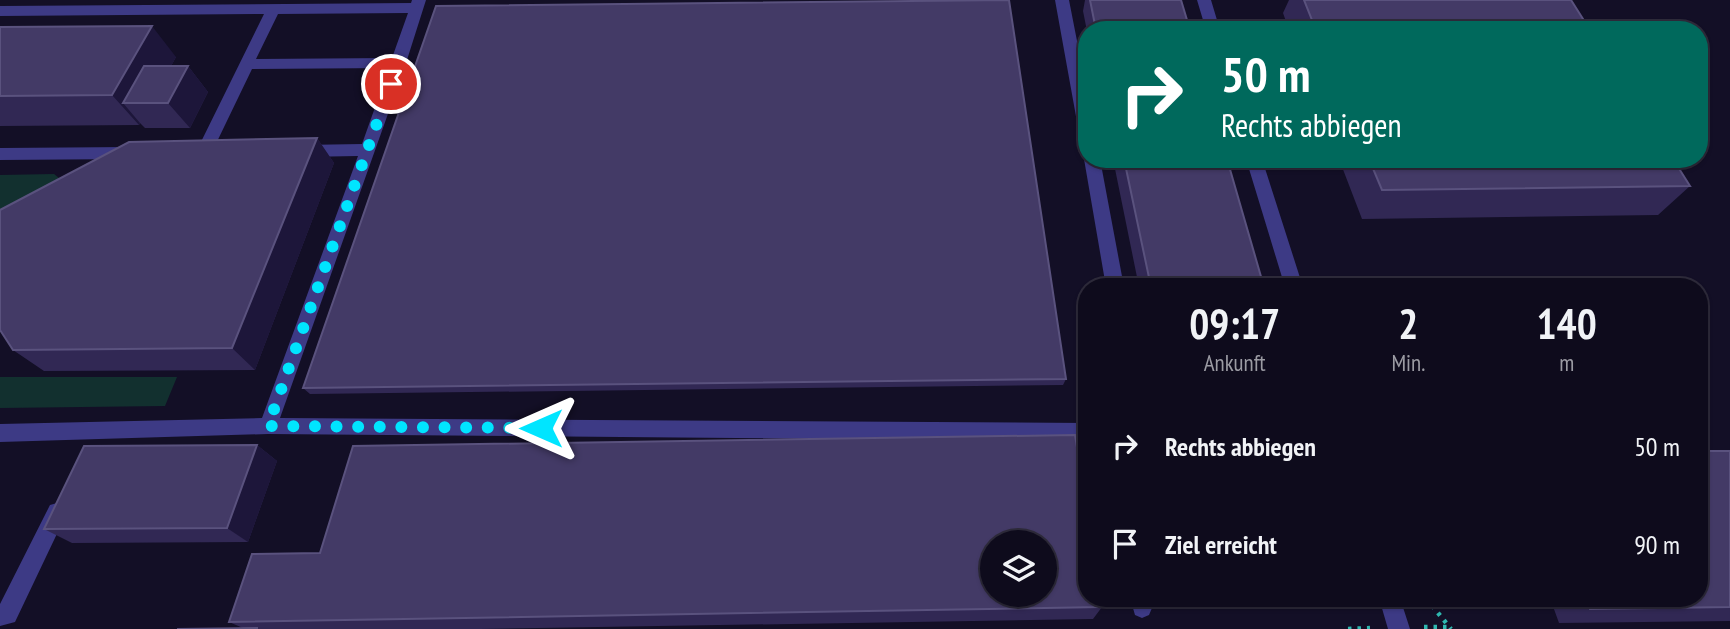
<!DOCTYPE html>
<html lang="de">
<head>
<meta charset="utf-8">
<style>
	body { margin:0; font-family:"PT Sans Narrow",sans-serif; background:#1c1929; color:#f1f3f6; height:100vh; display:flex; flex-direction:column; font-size:26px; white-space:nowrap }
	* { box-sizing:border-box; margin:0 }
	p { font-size:23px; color:#9b9ba3 }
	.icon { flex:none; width:38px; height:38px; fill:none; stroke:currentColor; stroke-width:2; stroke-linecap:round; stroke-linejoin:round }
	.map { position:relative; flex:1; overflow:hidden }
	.sheet { position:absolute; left:1078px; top:278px; width:630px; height:329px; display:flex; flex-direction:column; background:#0e0b1c; border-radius:28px; box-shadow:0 2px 5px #0004,0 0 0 2px #2e2b3b }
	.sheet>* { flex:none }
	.banner { position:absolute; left:1078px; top:21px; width:630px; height:147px; border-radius:28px; box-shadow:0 2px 5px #0004,0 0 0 2px #2e2b3b; background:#00695c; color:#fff; overflow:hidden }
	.buttons { position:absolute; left:980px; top:530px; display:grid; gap:14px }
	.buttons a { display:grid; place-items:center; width:77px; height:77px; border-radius:50%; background:#0e0b1c; box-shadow:0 2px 5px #0004,0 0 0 2px #2e2b3b; font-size:35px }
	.pin { position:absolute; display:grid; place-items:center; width:60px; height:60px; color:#fff; margin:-30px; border:4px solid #fff; border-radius:50%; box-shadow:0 2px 7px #0007 }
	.me { position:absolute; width:77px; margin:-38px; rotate:270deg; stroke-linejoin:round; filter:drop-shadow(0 0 5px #0008) }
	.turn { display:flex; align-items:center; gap:24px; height:147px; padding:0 28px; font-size:32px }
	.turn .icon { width:91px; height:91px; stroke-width:2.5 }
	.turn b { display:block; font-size:49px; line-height:60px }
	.eta { display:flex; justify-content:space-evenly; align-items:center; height:119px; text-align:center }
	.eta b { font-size:42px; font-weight:800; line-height:49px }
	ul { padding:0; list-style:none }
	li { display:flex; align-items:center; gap:21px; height:98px; padding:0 28px }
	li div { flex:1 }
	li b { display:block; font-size:26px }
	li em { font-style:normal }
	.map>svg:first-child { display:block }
	.green { fill:#12302f }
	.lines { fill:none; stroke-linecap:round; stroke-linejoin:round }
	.path { stroke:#2fb8b0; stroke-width:4.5; stroke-dasharray:3.5 6; stroke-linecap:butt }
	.lane { fill:#3d3a85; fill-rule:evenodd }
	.street { fill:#3d3a85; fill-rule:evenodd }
	.wall { fill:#312854 }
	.shaded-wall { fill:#1d163a }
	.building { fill:#433a66; stroke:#5a527e; stroke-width:2; fill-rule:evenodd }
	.route { stroke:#00e5ff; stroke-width:12; stroke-dasharray:0 21.6 }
</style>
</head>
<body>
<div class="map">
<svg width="1730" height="629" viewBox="0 0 1730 629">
	<rect width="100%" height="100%" fill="#130f26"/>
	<path class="green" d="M 0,175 L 54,174 L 59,178 L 53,190 L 0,239 Z
		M 0,377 L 177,377 L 165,406 L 0,408 Z"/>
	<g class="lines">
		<path class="path" d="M 1426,598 L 1451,629
			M 1424,627 L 1447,627
			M 1348,629 L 1370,628"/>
		<path class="lane" d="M 412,0 L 426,0 L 406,63 L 280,418 L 1087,423 L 1087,441 L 268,434 L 0,442 L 0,424 L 262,418 L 358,156 L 302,157 L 294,151 L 302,145 L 362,144 L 389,68 L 252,69 L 212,152 L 204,158 L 196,152 L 264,14 L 0,16 L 0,6 L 411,3 ZM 408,13 L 392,58 L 256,59 L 278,14 Z
			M 1055,0 L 1069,0 L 1087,92 L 1087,139 L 1079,133 Z
			M 130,147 L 138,153 L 130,159 L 0,160 L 0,148 Z
			M 1087,155 L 1087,159 L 1100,159 L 1124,287 L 1106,287 L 1084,159 Z
			M 57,503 L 64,505 L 67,512 L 64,519 L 15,622 L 0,626 L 0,604 L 50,505 Z
			M 1130,598 L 1151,598 L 1152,608 L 1149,615 L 1142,618 L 1135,615 Z"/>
		<path class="street" d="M 1197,0 L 1211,0 L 1220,30 L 1206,30 Z
			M 1246,159 L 1262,159 L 1303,287 L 1285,287 Z
			M 1379,598 L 1400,598 L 1410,629 L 1388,629 Z"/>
	</g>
	<path class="wall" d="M 1085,0 L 1181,0 L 1190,30 L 1087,30 L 1087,31 L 1083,11 Z
		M 1289,0 L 1571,0 L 1590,30 L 1289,30 L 1283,13 Z
		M 0,27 L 176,57 L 171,66 L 188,66 L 208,92 L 190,128 L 145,128 L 140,123 L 139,125 L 0,126 Z
		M 317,138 L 334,163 L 255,370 L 44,371 L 13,350 Z
		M 1113,159 L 1227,159 L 1264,287 L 1139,287 Z
		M 1339,159 L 1673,159 L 1690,186 L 1658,215 L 1362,219 Z
		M 1066,379 L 1063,385 L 310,394 L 303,388 Z
		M 257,445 L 277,461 L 248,542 L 72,543 L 44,529 Z
		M 1730,451 L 1730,621 L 1559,623 L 1550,598 L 1699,598 Z
		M 1202,598 L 1348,598 L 1336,607 L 1204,608 Z
		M 1102,607 L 1093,619 L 480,629 L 178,629 L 243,628 L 229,622 Z"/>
	<path class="shaded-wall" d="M 152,26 L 176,57 L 151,103 L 123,103 L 140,123 L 139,125 L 112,95 Z
		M 188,66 L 208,92 L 190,128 L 168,103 Z
		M 317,138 L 334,163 L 255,370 L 232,348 Z
		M 257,445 L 277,461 L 248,542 L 227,528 Z"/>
	<path class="building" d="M 1009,0 L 1066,379 L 303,388 L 436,6 Z
		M 1090,0 L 1181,0 L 1190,30 L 1096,30 Z
		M 1304,0 L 1571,0 L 1590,30 L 1316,30 Z
		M 152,26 L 112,95 L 0,96 L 0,27 Z
		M 144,66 L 188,66 L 168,103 L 123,103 Z
		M 317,138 L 232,348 L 13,350 L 0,330 L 0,210 L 129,142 Z
		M 1124,159 L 1227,159 L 1264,287 L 1151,287 Z
		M 1369,159 L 1673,159 L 1690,186 L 1382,190 Z
		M 1075,435 L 1087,509 L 1087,598 L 1100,598 L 1102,607 L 229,622 L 252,554 L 320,553 L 353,446 ZM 992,542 L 1045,542 L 1045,595 L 992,595 Z
		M 257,445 L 227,528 L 44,529 L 84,446 Z
		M 1699,451 L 1730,451 L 1730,607 L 1590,609 L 1586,598 L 1699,598 Z
		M 257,628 L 257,629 L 177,629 Z"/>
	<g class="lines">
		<path class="route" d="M 391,84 L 268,426 L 541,428"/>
	</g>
</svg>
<div class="buttons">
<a><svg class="icon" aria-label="layers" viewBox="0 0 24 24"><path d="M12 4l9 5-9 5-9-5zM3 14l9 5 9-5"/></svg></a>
</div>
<div class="pin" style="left:391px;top:84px;background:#d93025"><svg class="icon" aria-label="arrive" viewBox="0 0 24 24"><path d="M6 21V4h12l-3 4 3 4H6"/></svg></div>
<svg class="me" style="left:541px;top:428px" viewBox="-20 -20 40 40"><path d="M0-17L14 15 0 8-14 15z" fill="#00e5ff" stroke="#fff" stroke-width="4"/></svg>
<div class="banner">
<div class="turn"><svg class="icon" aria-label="right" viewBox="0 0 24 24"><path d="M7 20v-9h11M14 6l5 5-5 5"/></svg><div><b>50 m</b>Rechts abbiegen</div></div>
</div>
<section class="sheet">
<div class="eta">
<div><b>09:17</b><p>Ankunft</p></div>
<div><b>2</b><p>Min.</p></div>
<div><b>140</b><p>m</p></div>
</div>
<ul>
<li><svg class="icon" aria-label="right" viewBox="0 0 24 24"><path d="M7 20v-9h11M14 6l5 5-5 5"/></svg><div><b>Rechts abbiegen</b></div><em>50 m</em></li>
<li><svg class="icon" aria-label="arrive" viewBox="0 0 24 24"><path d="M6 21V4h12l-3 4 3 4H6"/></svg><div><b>Ziel erreicht</b></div><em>90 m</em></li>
</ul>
</section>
</div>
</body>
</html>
